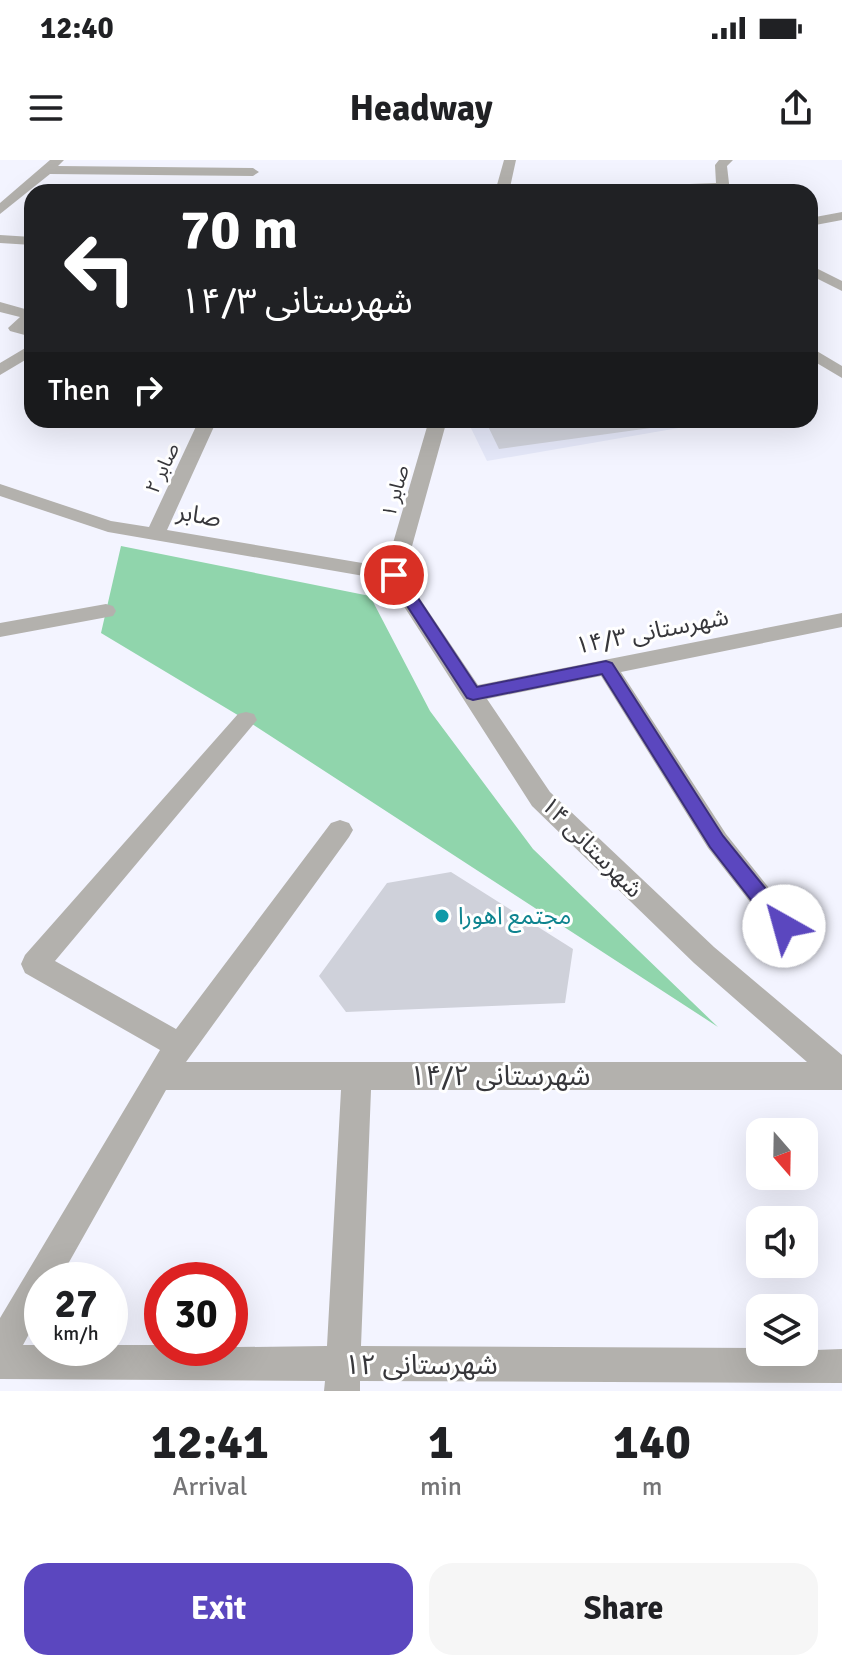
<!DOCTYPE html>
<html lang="en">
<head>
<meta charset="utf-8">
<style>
	body { margin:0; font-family:Signika,"Noto Sans Arabic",sans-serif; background:#f6f6f6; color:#202124; height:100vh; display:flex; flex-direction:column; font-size:30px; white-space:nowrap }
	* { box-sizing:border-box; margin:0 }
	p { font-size:26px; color:#757577 }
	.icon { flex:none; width:44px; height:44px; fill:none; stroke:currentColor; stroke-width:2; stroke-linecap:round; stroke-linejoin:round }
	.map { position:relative; height:1231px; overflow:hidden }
	.side { display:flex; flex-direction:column; background:#fff; flex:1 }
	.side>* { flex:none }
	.banner { position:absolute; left:24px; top:24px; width:794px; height:244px; border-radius:24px; box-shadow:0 8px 32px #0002; background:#202124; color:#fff; overflow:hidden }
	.needle { width:52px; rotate:160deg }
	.fabs { position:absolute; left:746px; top:958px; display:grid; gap:16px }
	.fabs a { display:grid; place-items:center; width:72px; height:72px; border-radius:16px; background:#fff; box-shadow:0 8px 32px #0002; font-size:40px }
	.speed { position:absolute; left:24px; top:1102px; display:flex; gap:16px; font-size:40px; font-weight:700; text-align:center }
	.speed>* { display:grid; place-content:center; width:104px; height:104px; border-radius:50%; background:#fff; box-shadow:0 8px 32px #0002; line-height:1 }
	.speed small { font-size:20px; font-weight:400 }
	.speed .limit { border:12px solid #d22; background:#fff; color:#111 }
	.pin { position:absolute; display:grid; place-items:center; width:68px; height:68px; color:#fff; margin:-34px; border:4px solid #fff; border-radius:50%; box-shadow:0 2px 8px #0007 }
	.me { position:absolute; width:88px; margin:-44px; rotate:322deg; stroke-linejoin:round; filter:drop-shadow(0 0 6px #0008) }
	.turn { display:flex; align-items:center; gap:28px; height:168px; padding:0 24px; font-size:36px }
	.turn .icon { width:104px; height:104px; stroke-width:2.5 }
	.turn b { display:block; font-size:56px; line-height:68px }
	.then { display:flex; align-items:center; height:76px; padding:0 24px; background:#0003; gap:16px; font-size:30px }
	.eta { display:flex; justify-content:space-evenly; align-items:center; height:136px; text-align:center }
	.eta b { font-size:48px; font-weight:700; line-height:56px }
	.action { display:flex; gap:16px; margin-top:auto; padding:16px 24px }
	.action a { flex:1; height:92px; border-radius:24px; background:#5b47bf; color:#fff; font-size:32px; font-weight:700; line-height:92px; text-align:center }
	.action a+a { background:#f6f6f6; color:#202124 }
	.status { display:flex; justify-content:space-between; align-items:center; height:56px; padding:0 40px; background:#fff; direction:ltr }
	.status svg { height:22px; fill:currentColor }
	header { display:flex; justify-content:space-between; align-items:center; height:104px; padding:0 24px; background:#fff; font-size:36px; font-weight:700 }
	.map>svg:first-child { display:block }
	.built { fill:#e5e8f9 }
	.green { fill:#90d5ac }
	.building { fill:#cfd1da }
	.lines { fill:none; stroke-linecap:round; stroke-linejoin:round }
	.minor { fill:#b3b1ad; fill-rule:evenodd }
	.route { fill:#5b47bf; stroke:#3b2e7c; stroke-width:2 }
	.culture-dot { fill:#0f9aa8; stroke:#fff; stroke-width:3 }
	.labels { text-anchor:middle; stroke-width:6; stroke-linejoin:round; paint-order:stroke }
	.far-street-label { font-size:20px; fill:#37373b; stroke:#fff }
	.street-label { font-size:24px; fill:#37373b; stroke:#fff }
	.culture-label { font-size:24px; fill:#0d838f; stroke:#fff; text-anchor:start }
	.near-street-label { font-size:28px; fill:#37373b; stroke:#fff }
</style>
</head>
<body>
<div class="status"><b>12:40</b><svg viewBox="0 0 49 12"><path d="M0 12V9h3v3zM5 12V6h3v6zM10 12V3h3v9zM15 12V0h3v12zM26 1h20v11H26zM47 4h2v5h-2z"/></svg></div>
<header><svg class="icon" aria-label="menu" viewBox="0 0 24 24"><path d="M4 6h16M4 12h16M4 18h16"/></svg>Headway<svg class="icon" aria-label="share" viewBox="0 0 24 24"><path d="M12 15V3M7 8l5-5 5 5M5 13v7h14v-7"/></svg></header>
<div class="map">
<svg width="842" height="1231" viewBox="0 0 842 1231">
	<rect width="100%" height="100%" fill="#f3f4ff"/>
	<path class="built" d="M 467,260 L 693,260 L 696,265 L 487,301 Z"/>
	<path class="green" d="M 121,386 L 370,436 L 430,551 L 533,689 L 718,867 L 246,560 L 101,473 Z"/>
	<path class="building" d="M 485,260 L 661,260 L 665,266 L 499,289 Z
		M 451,712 L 573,789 L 565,843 L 346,852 L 319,816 L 387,723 Z"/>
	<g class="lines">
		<path class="minor" d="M 50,0 L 64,0 L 58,6 L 253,8 L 259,12 L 253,16 L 50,14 L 0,54 L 0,43 Z
			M 504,0 L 516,0 L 509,32 L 495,32 Z
			M 719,0 L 733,0 L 727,6 L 730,32 L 577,32 L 584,28 L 716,23 L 715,5 Z
			M 842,52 L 842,60 L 810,66 L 810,58 Z
			M 0,75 L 32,77 L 32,85 L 0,83 Z
			M 810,105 L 842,121 L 842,131 L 810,115 Z
			M 0,142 L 32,151 L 32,162 L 27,166 L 32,167 L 32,177 L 10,171 L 8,168 L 20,157 L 0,152 Z
			M 32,184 L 32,196 L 0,215 L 0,203 Z
			M 810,187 L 842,206 L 842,218 L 810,199 Z
			M 199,260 L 217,260 L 167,370 L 386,407 L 429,260 L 447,260 L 404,415 L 478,525 L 842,453 L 842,467 L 621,512 L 726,674 L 793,758 L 797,766 L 793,774 L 784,777 L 775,774 L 708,688 L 601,516 L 487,539 L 550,632 L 714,787 L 842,895 L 842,930 L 371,930 L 361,1186 L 760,1188 L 760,1192 L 842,1189 L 842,1223 L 360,1221 L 360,1231 L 324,1231 L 325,1221 L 0,1219 L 0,1158 L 160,890 L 25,813 L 21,804 L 25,795 L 238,554 L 246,552 L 254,554 L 257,560 L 55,801 L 176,869 L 331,663 L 340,660 L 349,663 L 353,670 L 349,677 L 186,902 L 807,902 L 694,803 L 532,646 L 387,420 L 108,372 L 0,336 L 0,324 L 111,361 L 149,367 ZM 166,930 L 341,930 L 327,1186 L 162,1188 L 162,1185 L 110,1185 L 110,1188 L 42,1188 L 42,1185 L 23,1185 L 42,1150 L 42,1120 L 59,1120 Z
			M 106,444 L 113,446 L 116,451 L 113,456 L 0,477 L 0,463 Z"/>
	</g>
	<path class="route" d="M 394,410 L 400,411 L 477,527 L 606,501 L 612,503 L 723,676 L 791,760 L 794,766 L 791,772 L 784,775 L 776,772 L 710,687 L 602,514 L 473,540 L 467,538 L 387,415 Z"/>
	<circle class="culture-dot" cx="442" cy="756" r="8"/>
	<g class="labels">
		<g class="far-street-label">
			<text transform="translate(162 308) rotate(-65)" y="7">صابر ۲</text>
			<text transform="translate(395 331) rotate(-74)" y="7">صابر ۱</text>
		</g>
		<g class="street-label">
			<text transform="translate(199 355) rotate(10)" y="8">صابر</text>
			<text transform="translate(652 471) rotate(-11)" y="8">شهرستانی ۱۴/۳</text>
			<text transform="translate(592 687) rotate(45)" y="8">شهرستانی ۱۴</text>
		</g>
		<g class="culture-label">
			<text x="458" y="764">مجتمع اهورا</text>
		</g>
		<g class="near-street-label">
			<text x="500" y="925">شهرستانی ۱۴/۲</text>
			<text x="421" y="1214">شهرستانی ۱۲</text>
		</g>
	</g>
</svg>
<div class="fabs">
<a><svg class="needle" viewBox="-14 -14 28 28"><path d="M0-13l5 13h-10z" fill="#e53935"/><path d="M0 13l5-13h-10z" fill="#757577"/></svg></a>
<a><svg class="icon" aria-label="sound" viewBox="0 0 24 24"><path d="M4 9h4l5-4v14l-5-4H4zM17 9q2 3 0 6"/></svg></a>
<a><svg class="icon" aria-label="layers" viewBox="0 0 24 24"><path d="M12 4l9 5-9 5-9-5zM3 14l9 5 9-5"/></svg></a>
</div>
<div class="speed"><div>27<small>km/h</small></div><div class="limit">30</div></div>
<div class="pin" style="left:394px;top:415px;background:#d93025"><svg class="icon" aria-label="arrive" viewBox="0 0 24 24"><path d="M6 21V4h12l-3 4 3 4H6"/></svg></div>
<svg class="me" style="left:784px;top:766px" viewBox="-20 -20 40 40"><circle r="19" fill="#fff"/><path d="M0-13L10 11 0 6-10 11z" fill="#5b47bf"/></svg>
<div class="banner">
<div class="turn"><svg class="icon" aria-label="left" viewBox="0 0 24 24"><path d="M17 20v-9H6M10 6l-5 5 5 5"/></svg><div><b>70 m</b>شهرستانی ۱۴/۳</div></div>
<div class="then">Then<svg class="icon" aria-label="right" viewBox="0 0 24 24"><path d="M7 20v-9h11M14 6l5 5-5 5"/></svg></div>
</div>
</div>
<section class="side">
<div class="eta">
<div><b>12:41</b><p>Arrival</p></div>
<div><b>1</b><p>min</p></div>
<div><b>140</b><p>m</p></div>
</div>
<div class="action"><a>Exit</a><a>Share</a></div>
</section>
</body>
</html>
